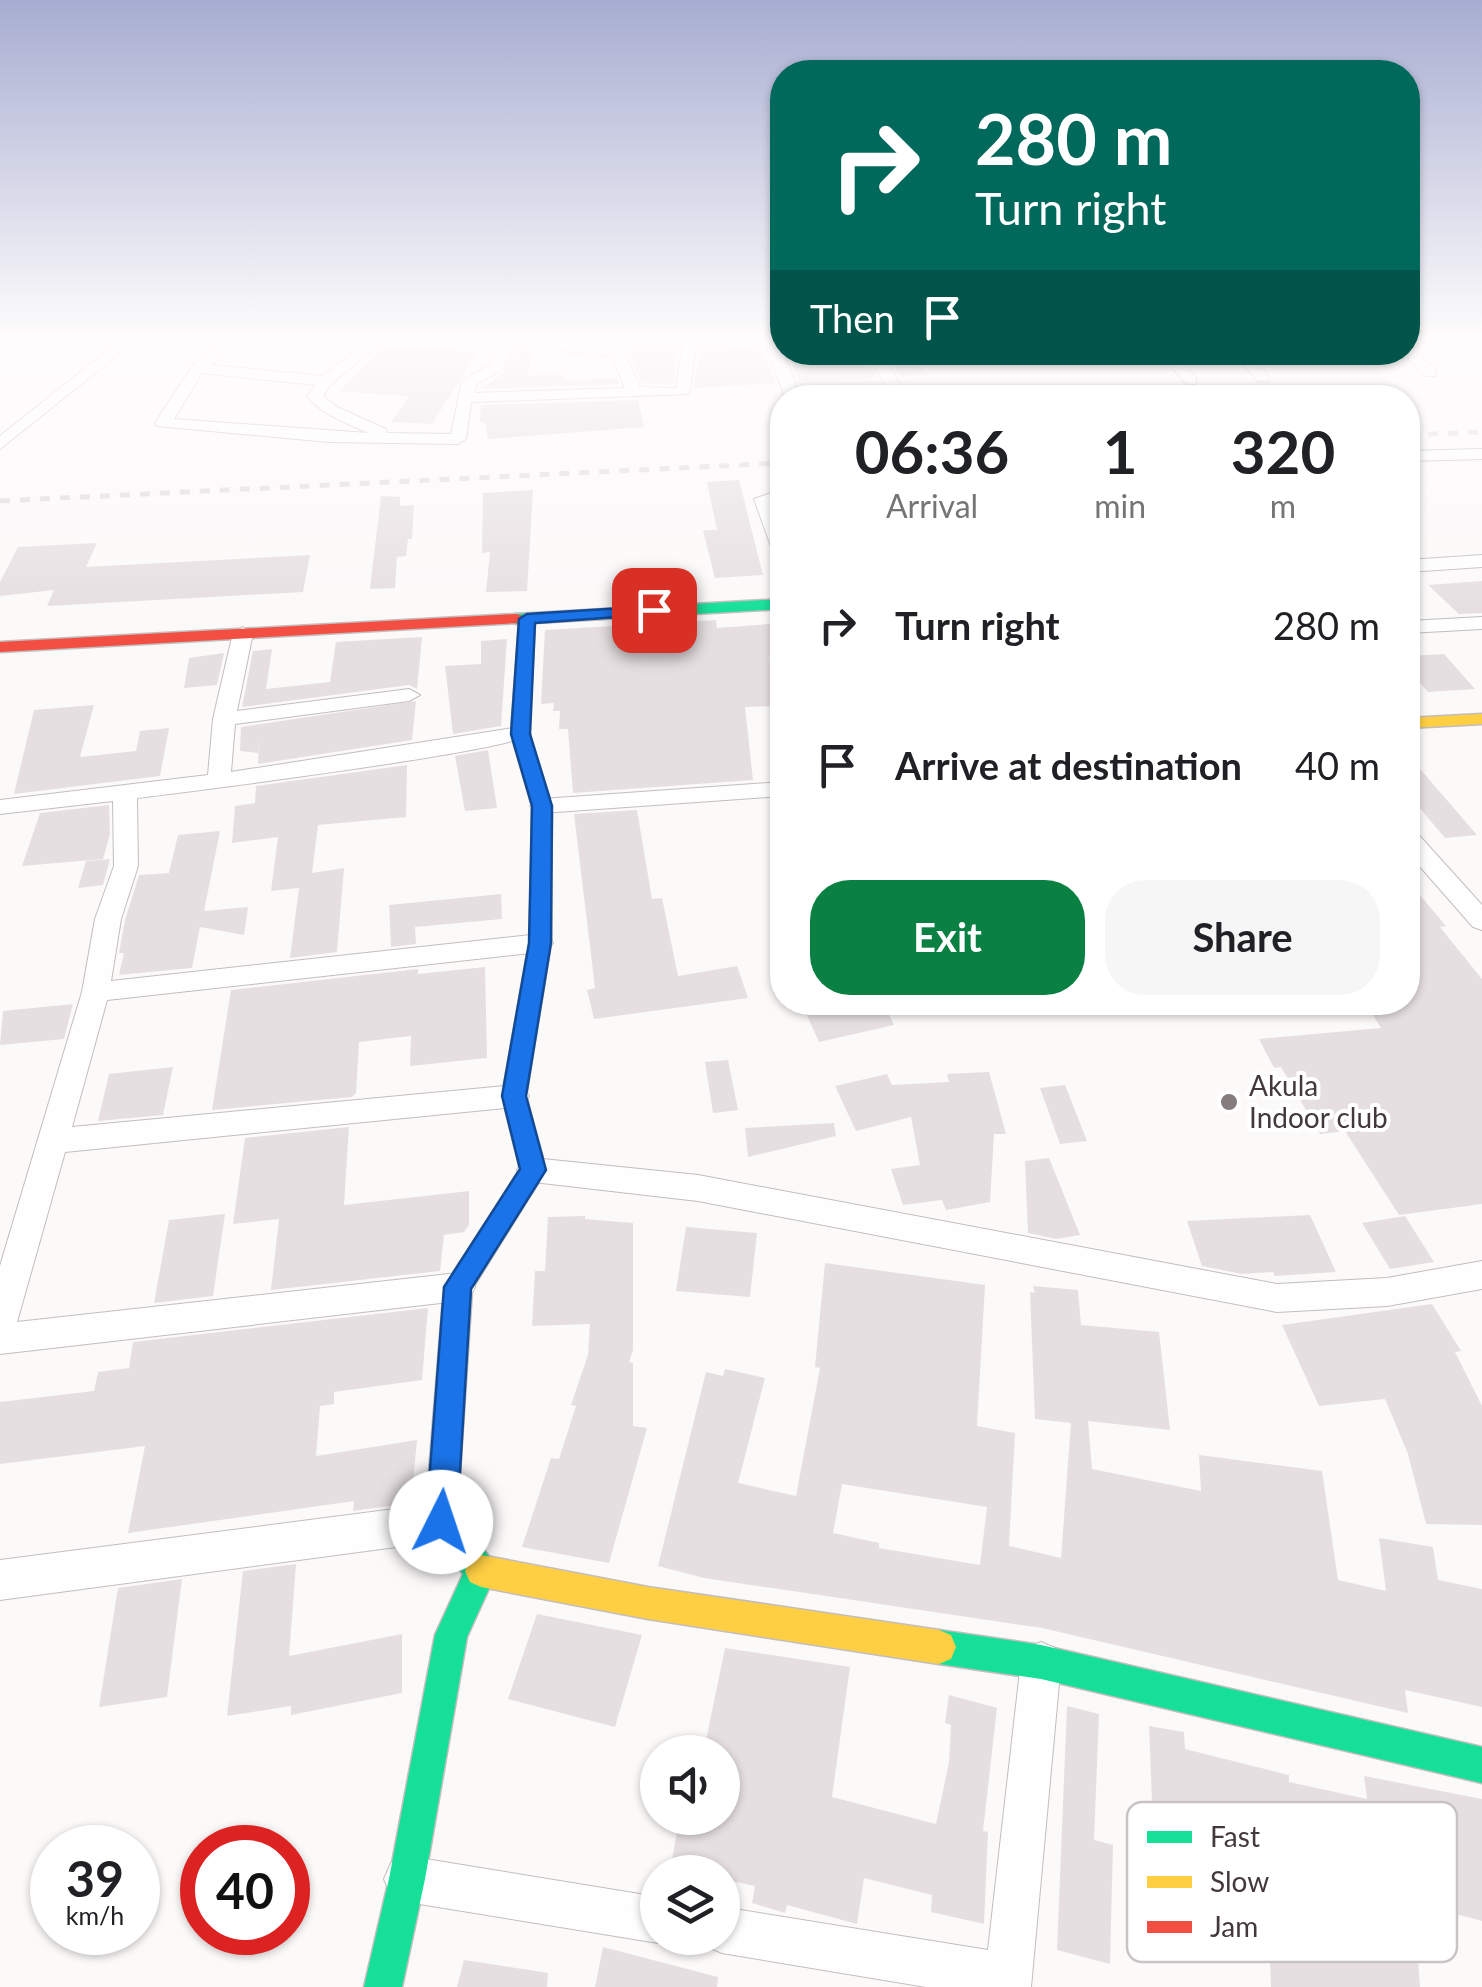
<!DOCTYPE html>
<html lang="en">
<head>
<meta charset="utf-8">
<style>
	body { margin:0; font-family:Lato,sans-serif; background:#f6f6f6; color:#202124; height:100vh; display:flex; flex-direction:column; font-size:38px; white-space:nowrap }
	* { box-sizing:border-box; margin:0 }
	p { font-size:32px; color:#757577 }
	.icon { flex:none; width:55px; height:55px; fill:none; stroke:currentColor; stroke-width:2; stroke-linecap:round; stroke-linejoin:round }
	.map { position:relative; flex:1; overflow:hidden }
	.panel { position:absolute; left:770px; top:385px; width:650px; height:630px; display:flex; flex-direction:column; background:#fff; border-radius:40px; box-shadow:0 2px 8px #0004 }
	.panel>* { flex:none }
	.top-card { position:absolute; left:770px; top:60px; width:650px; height:305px; border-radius:40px; box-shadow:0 2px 8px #0004; background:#00695c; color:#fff; overflow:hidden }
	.buttons { position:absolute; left:640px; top:1735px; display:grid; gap:20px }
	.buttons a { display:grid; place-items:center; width:100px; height:100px; border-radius:50%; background:#fff; box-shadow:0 2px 8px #0004; font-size:50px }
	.speed { position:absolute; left:30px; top:1825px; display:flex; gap:20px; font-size:50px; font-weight:700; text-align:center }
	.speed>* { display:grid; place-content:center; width:130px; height:130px; border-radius:50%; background:#fff; box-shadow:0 2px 8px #0004; line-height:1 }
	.speed small { font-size:25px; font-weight:400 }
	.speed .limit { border:15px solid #d22; background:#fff; color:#111 }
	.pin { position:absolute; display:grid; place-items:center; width:85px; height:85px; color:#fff; margin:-42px; border-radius:20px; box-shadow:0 5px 15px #0006 }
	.me { position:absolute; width:110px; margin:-55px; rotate:4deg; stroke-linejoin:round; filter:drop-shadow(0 0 8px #0008) }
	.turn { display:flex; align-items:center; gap:35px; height:210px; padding:0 40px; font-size:45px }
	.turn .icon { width:130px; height:130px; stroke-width:2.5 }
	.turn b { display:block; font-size:70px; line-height:85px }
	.then { display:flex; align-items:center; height:95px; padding:0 40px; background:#0003; gap:20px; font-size:38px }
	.eta { display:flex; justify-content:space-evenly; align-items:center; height:170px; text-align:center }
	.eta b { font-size:60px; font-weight:700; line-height:70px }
	.button { display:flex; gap:20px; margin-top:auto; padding:20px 40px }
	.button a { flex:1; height:115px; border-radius:40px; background:#0b8043; color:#fff; font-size:40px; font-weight:700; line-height:115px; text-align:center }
	.button a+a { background:#f6f6f6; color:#202124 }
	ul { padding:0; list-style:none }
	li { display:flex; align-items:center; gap:30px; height:140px; padding:0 40px }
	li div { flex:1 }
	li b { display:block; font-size:38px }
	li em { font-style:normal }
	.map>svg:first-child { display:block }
	.building { fill:#e6dfe1; fill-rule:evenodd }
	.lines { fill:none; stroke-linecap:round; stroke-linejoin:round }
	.street-casing { stroke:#c3bdbe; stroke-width:2 }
	.fast-casing { stroke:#c3bdbe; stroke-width:3 }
	.slow-casing { stroke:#c3bdbe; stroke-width:3 }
	.jam-casing { stroke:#c3bdbe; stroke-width:3 }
	.street { fill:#fffefe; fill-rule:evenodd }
	.fast { fill:#16e098; fill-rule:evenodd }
	.slow { fill:#ffcf43; fill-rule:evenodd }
	.jam { fill:#f24e42; fill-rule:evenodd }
	.rail { stroke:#dcdada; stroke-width:5; stroke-dasharray:10 10; stroke-linecap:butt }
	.route { fill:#1a73e8; stroke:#114b97; stroke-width:2.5 }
	.poi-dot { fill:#847c7d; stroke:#fff; stroke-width:4 }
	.labels { text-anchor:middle; stroke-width:8; stroke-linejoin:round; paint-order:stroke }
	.poi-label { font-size:28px; fill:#43383a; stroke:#fff; text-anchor:start }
	.key { fill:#fff; stroke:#c7c3c4; stroke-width:2.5 }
	.key-label { font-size:28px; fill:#43383a }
</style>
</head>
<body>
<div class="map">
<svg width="1482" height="1987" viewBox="0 0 1482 1987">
	<rect width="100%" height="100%" fill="#fcf9f9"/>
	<path class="building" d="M 652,334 L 680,334 L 673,384 L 642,383 L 628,352 L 641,341 L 650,341 Z
		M 702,334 L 721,334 L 726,347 L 762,345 L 776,383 L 694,388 Z
		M 382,347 L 444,348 L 477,353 L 432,424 L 391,422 L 409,396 L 339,391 Z
		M 518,350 L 533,352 L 528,375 L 563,375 L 562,380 L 617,378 L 620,384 L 482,389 L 503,373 Z
		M 787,352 L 862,352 L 877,378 L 799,381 Z
		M 885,352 L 912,352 L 929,375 L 900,377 Z
		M 638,400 L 644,427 L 488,439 L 485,422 L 480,422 L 481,405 Z
		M 739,480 L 763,575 L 715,578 L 703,530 L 717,530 L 707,482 Z
		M 533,490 L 527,591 L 486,592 L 490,552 L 482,553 L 483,493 Z
		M 381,496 L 400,497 L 400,506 L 414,505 L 412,539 L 408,539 L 406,556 L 397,557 L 395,588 L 370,589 Z
		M 97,543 L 86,567 L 310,555 L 303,592 L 47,606 L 54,590 L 0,596 L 0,582 L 18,547 Z
		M 1482,581 L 1482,613 L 1459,614 L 1428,585 Z
		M 716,620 L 717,628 L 782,623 L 782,656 L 769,657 L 777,706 L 745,707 L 753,780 L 573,793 L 568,729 L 559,729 L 560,711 L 553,711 L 554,703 L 541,704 L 545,630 Z
		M 422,637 L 417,689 L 409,685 L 242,707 L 253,651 L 272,649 L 266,689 L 330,682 L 336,642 Z
		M 507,639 L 501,726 L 453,734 L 445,666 L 481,664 L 481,641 Z
		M 224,653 L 217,685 L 184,688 L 189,658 Z
		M 1444,654 L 1475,689 L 1428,692 L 1408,669 L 1408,656 Z
		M 416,701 L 412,740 L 258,764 L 259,741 L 258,753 L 240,751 L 241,727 Z
		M 94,705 L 80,757 L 136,751 L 140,731 L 169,728 L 160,776 L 14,794 L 34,710 Z
		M 488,750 L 497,808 L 465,811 L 455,756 Z
		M 1408,755 L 1477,835 L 1445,838 L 1408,794 Z
		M 407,765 L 406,817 L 318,825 L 312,873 L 344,868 L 337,952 L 290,958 L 299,888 L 271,891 L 278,837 L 232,843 L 235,806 L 255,803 L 256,786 Z
		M 109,805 L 110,834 L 103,859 L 22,866 L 40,813 Z
		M 637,810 L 652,899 L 662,898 L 678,976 L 737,966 L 748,998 L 594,1019 L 587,990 L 595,988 L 574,814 Z
		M 220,831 L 204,911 L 248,907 L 244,935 L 200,927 L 192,968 L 119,975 L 124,953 L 119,953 L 125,920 L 139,875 L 169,873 L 178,835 Z
		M 110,859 L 103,885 L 78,888 L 86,861 Z
		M 1408,881 L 1446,926 L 1440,927 L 1482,979 L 1482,1204 L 1399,1215 L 1345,1131 L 1320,1134 L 1281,1067 L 1274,1068 L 1259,1039 L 1381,1028 L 1365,1002 L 1408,1002 Z
		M 501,894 L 502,919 L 415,927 L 416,944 L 391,947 L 389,905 Z
		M 485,967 L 487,1058 L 410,1066 L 411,1036 L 359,1042 L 356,1093 L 352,1097 L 212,1110 L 231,990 L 418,969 L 418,974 Z
		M 801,1002 L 883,1002 L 894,1025 L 819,1042 Z
		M 73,1004 L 64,1039 L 0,1045 L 3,1011 Z
		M 728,1060 L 738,1110 L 713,1113 L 705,1062 Z
		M 173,1067 L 163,1115 L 98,1121 L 109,1074 Z
		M 989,1072 L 1006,1134 L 994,1134 L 990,1202 L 946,1210 L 942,1200 L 903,1205 L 891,1169 L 920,1165 L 911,1117 L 856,1131 L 835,1086 L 887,1074 L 892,1085 L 949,1082 L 947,1074 Z
		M 1065,1085 L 1087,1141 L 1060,1144 L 1040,1088 Z
		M 834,1123 L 836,1136 L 748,1157 L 745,1128 Z
		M 349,1127 L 344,1205 L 469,1191 L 469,1225 L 464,1232 L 444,1235 L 440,1271 L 271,1290 L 279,1219 L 233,1224 L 245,1138 Z
		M 1049,1158 L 1080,1235 L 1056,1239 L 1028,1233 L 1025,1161 Z
		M 225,1214 L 213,1296 L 154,1303 L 169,1220 Z
		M 1310,1215 L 1336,1272 L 1275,1276 L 1273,1272 L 1242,1274 L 1202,1266 L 1187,1221 Z
		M 585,1216 L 585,1219 L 633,1223 L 633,1350 L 629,1362 L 633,1363 L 633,1426 L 647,1428 L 609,1563 L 522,1547 L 551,1458 L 559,1459 L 576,1406 L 571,1405 L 588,1355 L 590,1324 L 532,1326 L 535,1271 L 545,1271 L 548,1217 Z
		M 1405,1216 L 1434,1262 L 1390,1269 L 1362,1223 Z
		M 686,1227 L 757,1233 L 750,1297 L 676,1291 Z
		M 825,1263 L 985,1285 L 977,1426 L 1015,1433 L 1009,1546 L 1061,1558 L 1071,1423 L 1035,1419 L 1030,1292 L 1035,1293 L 1033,1286 L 1078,1290 L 1081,1325 L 1159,1332 L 1170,1430 L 1088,1421 L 1092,1469 L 1201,1491 L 1199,1455 L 1322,1471 L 1338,1580 L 1386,1591 L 1379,1538 L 1433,1547 L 1438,1580 L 1482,1589 L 1482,1707 L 1405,1690 L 1408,1713 L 1042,1628 L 704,1578 L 658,1566 L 706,1372 L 723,1376 L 725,1369 L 765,1378 L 738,1483 L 796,1496 L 820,1368 L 815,1367 ZM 842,1484 L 987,1507 L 980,1565 L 879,1548 L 879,1543 L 833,1533 Z
		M 1432,1304 L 1461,1351 L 1455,1352 L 1482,1406 L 1482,1525 L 1426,1524 L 1408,1454 L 1385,1399 L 1319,1406 L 1282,1325 Z
		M 428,1308 L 422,1380 L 334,1392 L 334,1404 L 320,1406 L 316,1456 L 417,1440 L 411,1503 L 353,1511 L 354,1501 L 128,1533 L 145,1446 L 0,1464 L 0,1402 L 94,1391 L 98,1372 L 129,1368 L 133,1342 Z
		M 296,1564 L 289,1656 L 402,1634 L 402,1693 L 291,1715 L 291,1706 L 227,1716 L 243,1571 Z
		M 182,1579 L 167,1697 L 99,1707 L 118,1588 Z
		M 537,1614 L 642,1635 L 615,1727 L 508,1699 Z
		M 725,1648 L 850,1667 L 832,1797 L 936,1824 L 949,1762 L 951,1725 L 945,1723 L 949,1695 L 997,1708 L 983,1831 L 988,1832 L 984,1924 L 931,1912 L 932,1895 L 864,1878 L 857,1924 L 787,1905 L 785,1913 L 752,1903 L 755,1886 L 722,1879 L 722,1872 L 670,1872 L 678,1825 L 710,1831 L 713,1818 L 722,1818 L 722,1752 L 704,1750 Z
		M 1067,1706 L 1099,1714 L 1094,1840 L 1113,1845 L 1110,1964 L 1057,1950 Z
		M 1149,1726 L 1184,1732 L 1185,1749 L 1289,1775 L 1289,1782 L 1367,1799 L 1364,1776 L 1482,1799 L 1482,1921 L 1433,1908 L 1431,1891 L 1358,1875 L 1365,1944 L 1418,1958 L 1420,1987 L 1271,1987 L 1267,1874 L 1191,1856 L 1192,1861 L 1154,1853 Z
		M 603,1947 L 718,1977 L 717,1987 L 595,1987 Z
		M 464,1960 L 548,1973 L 547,1987 L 457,1987 Z"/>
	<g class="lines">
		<defs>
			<path id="street" d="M 41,334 L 57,334 L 50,338 Z
				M 128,334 L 144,334 L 0,449 L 0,436 Z
				M 230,334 L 245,334 L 211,365 L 323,376 L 376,334 L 392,334 L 331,384 L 323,396 L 337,407 L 386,429 L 387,433 L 451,434 L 462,381 L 488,366 L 501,345 L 446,338 L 439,334 L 482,334 L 564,343 L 573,334 L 588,334 L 579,345 L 623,349 L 640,387 L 676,388 L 684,334 L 698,334 L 689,394 L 471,402 L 466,439 L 458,444 L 328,442 L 157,426 L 155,423 L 193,365 ZM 516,346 L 612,356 L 625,388 L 474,393 L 477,384 L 500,371 ZM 202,373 L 316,385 L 307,397 C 324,415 346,423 368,433 L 174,419 Z
				M 762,334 L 776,334 L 801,398 L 785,398 Z
				M 1408,346 L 1436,370 L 1436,376 L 1426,376 L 1403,353 L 1408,352 Z
				M 865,352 L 880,352 L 903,389 L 900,392 L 890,392 Z
				M 1159,352 L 1174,352 L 1196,378 L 1196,384 L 1186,384 Z
				M 1232,352 L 1248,352 L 1268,375 L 1268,381 L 1258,381 Z
				M 1482,449 L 1482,459 L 1408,461 L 1408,451 Z
				M 782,489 L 782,499 L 773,502 L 782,528 L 782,558 L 773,552 L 754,499 Z
				M 1482,555 L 1482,567 L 1408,572 L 1408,560 Z
				M 1482,617 L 1482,629 L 1408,633 L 1408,621 Z
				M 243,627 L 253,633 L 237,711 L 409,689 L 420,695 L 409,701 L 235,724 L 231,772 L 520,727 L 531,734 C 514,751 186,792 137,798 L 138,866 L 121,919 L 111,981 L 540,934 L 549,937 L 553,943 L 549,949 L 540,952 L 107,1000 L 72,1127 L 514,1085 L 524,1088 L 529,1096 L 524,1104 L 514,1107 L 65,1152 L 17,1322 L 458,1273 L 470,1277 L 475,1287 L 470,1297 L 458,1301 L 0,1354 L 0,1266 L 82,992 L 95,919 L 114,866 L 113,801 L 0,814 L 0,800 L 208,775 L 213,719 L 233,633 Z
				M 782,782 L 782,796 L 542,813 L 530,806 L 542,799 Z
				M 1408,830 L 1417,833 L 1482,905 L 1482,930 L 1473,927 L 1408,853 Z
				M 533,1158 L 698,1175 L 1277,1284 L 1387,1278 L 1482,1261 L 1482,1289 L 1387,1306 L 1277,1312 L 698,1201 L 533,1182 L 522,1179 L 517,1170 L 522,1161 Z
				M 441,1503 L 454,1509 L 460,1522 L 454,1535 L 441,1541 L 0,1600 L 0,1560 Z
				M 1041,1642 L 1055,1648 L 1061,1662 L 1031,1987 L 926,1987 L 722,1953 L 706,1946 L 702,1938 L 722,1938 L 722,1907 L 988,1950 L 1021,1662 L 1027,1648 Z
				M 407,1856 L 658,1897 L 658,1938 L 671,1938 L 658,1943 L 407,1902 L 391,1895 L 384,1879 L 391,1863 Z"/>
			<path id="fast" d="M 782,599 L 782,609 L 516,624 L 508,619 L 516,614 Z
				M 541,880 L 551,887 L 551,943 L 526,1096 L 546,1170 L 472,1289 L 457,1517 L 492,1560 L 497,1571 L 467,1637 L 425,1879 L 402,1987 L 364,1987 L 389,1879 L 435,1635 L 463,1574 L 425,1522 L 444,1287 L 520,1169 L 502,1096 L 529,943 L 531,887 Z
				M 939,1630 L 1041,1645 L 1482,1747 L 1482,1783 L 1041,1679 L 939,1664 L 927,1659 L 922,1647 L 927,1635 Z"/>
			<path id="slow" d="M 1482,714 L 1482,724 L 1408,728 L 1408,718 Z
				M 481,1555 L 648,1587 L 939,1630 L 951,1635 L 956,1647 L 951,1659 L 939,1664 L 648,1619 L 481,1587 L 470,1582 L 465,1571 L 470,1560 Z"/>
			<path id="jam" d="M 516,614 L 535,619 L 529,734 L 552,806 L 551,887 L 541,894 L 531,887 L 532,806 L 511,734 L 519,623 L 0,652 L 0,642 Z"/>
		</defs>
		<use href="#street" class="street-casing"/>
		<use href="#fast" class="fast-casing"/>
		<use href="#slow" class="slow-casing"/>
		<use href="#jam" class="jam-casing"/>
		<use href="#street" class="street"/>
		<use href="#fast" class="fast"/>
		<use href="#slow" class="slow"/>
		<use href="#jam" class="jam"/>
		<path class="rail" d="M 1408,435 L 1482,432
			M 0,501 L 782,463"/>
	</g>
	<linearGradient id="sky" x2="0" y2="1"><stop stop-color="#a7add1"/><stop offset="0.55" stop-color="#fefcfc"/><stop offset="1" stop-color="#fefcfc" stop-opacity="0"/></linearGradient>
	<rect width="1482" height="612" fill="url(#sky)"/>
	<path class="route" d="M 654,606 L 660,607 L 660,614 L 535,623 L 530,734 L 552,806 L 551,943 L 526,1096 L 546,1170 L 471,1289 L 457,1522 L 452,1533 L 441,1537 L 430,1533 L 426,1522 L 444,1287 L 520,1169 L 502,1096 L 529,943 L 532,806 L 511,734 L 519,619 L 527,614 Z"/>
	<circle class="poi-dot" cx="1229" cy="1102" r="10"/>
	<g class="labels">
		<g class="poi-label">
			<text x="1249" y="1096">Akula<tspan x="1249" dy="32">Indoor club</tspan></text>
		</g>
	</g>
	<rect x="1127" y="1802" width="330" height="160" rx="15" class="key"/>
	<rect x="1147" y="1831" width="45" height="12" fill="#16e098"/>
	<rect x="1147" y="1876" width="45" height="12" fill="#ffcf43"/>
	<rect x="1147" y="1921" width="45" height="12" fill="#f24e42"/>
	<g class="key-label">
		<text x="1210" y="1847">Fast</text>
		<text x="1210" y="1892">Slow</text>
		<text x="1210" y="1937">Jam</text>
	</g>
</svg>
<div class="buttons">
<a><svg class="icon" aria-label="sound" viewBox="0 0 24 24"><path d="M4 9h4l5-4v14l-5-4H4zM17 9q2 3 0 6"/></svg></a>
<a><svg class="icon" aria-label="layers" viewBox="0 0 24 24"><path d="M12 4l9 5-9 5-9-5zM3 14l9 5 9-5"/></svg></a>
</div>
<div class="speed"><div>39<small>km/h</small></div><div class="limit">40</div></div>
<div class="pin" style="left:654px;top:610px;background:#d93025"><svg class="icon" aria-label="arrive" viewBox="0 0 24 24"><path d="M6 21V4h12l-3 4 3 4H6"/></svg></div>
<svg class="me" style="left:441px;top:1522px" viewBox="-20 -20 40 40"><circle r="19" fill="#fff"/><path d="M0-13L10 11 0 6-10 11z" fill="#1a73e8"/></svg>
<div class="top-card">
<div class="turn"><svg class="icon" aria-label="right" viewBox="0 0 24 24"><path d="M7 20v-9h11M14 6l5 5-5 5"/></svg><div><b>280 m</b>Turn right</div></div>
<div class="then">Then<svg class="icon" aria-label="arrive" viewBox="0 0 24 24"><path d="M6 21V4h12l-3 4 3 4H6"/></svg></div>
</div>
<section class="panel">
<div class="eta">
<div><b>06:36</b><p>Arrival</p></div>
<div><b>1</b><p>min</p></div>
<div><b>320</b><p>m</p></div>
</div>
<ul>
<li><svg class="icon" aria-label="right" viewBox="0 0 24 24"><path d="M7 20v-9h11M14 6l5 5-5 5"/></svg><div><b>Turn right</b></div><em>280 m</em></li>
<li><svg class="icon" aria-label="arrive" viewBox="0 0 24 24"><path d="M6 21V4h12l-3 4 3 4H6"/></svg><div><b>Arrive at destination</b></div><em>40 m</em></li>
</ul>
<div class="button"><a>Exit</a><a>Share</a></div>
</section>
</div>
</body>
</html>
